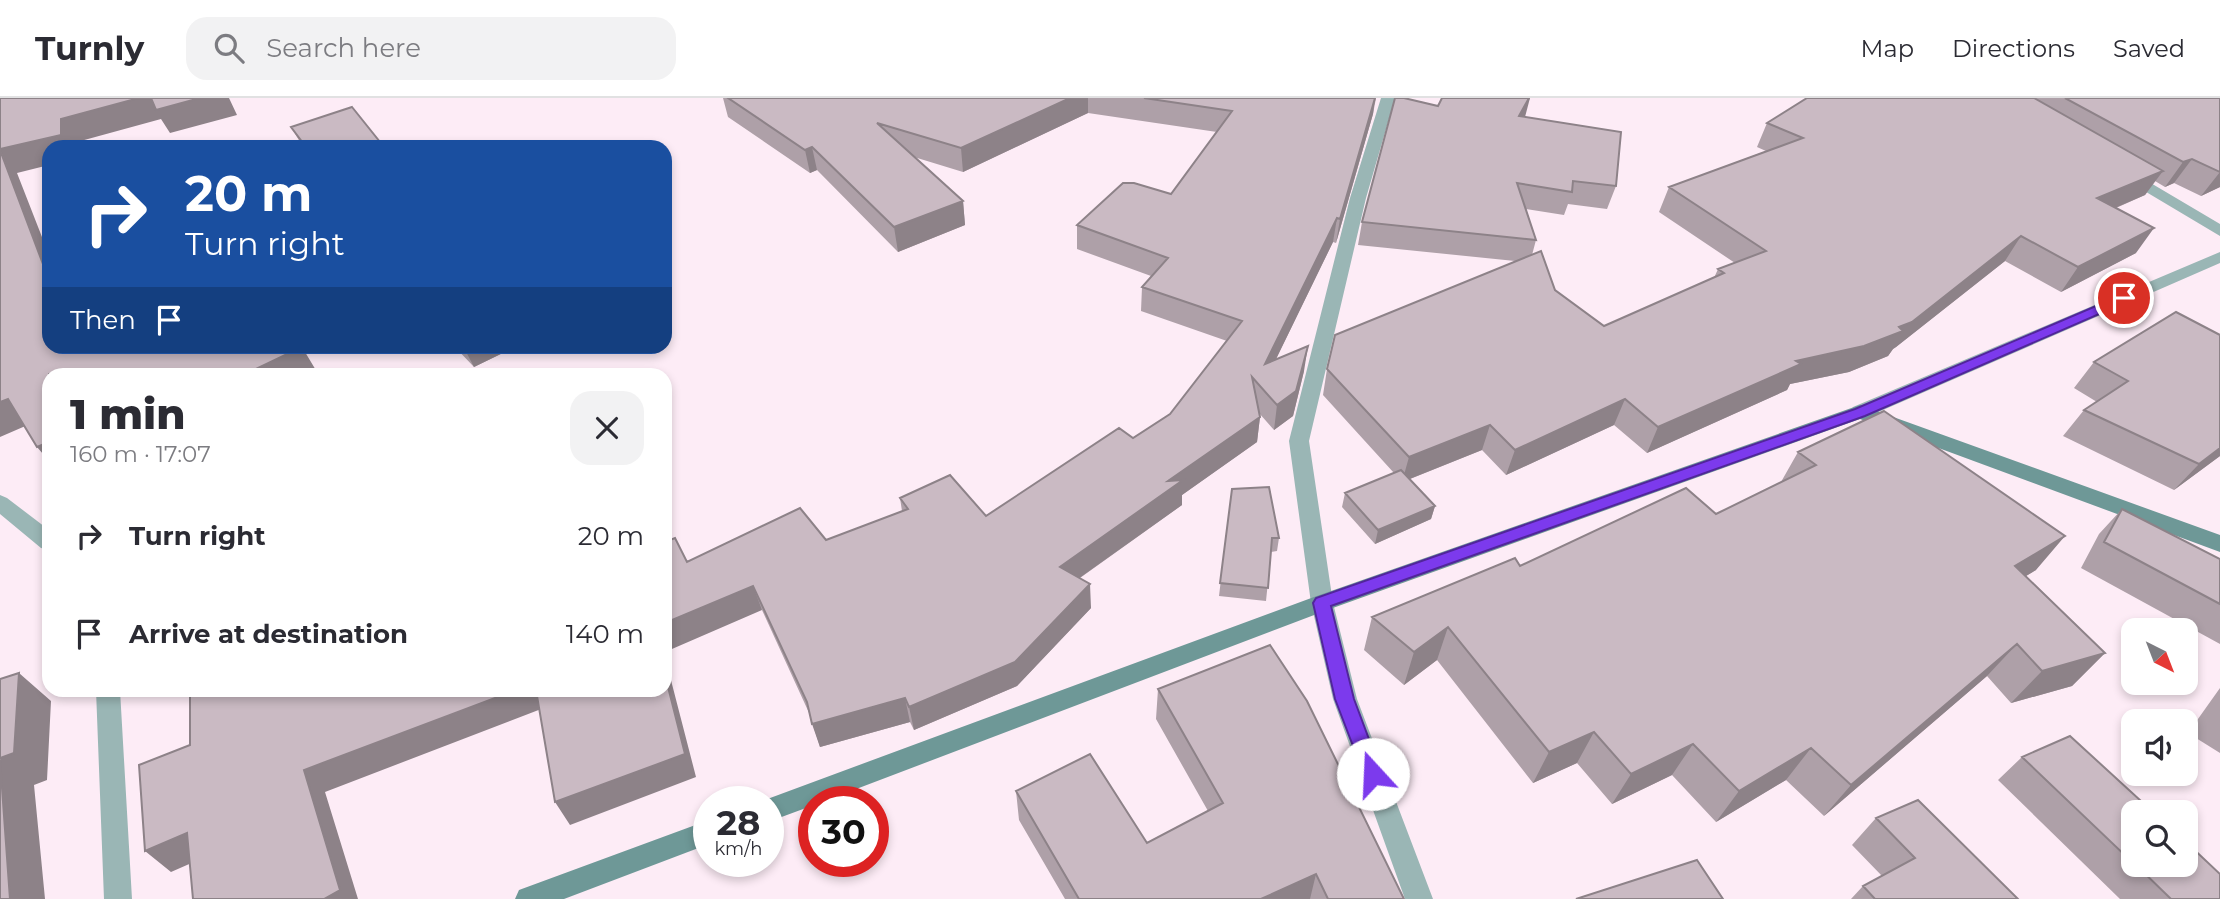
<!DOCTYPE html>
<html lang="en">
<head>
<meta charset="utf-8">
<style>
	body { margin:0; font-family:Montserrat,sans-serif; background:#f2f2f3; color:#2b2b33; height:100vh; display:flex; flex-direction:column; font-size:26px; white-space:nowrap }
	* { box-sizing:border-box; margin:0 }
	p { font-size:23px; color:#7c7c81 }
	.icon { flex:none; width:38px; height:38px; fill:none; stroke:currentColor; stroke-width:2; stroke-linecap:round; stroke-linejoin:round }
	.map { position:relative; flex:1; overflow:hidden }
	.panel { position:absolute; left:42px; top:270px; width:630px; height:329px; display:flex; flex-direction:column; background:#fff; border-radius:21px; box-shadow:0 4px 10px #0003 }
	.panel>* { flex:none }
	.hud { position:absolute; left:42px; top:42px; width:630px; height:214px; border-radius:21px; box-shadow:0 4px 10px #0003; background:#1a4fa0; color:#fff; overflow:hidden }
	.needle { width:46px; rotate:138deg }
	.tools { position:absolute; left:2121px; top:520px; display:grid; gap:14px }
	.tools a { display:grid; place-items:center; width:77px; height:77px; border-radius:14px; background:#fff; box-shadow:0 4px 10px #0003; font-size:35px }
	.speed { position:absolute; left:693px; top:688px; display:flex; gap:14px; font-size:35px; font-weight:700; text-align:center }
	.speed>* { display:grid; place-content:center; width:91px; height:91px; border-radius:50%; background:#fff; box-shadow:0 4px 10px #0003; line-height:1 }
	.speed small { font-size:18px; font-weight:400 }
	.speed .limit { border:10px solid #d22; background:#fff; color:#111 }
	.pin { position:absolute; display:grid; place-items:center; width:60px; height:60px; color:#fff; margin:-30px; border:4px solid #fff; border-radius:50%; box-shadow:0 2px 7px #0007 }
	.me { position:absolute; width:77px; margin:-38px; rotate:340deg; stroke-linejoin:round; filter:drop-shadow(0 0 5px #0008) }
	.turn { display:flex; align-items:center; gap:24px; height:147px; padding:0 28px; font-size:32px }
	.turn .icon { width:91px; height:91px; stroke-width:2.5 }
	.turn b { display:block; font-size:49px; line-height:60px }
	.then { display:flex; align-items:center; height:66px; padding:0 28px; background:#0003; gap:14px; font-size:26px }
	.round { display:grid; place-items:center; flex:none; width:74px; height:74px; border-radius:21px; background:#f2f2f3 }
	.headline { display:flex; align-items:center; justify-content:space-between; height:119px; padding:0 28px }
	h1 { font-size:42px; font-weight:800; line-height:52px }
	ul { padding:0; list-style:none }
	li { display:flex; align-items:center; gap:21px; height:98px; padding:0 28px }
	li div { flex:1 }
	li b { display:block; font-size:26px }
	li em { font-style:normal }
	header { display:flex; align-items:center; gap:42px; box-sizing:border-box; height:98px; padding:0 35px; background:#fff; border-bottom:2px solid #e1e1e2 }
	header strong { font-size:33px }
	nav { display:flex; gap:38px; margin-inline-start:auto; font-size:24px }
	.search { width:490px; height:63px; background:#f2f2f3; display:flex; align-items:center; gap:18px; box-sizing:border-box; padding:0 24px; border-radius:21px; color:#7c7c81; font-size:26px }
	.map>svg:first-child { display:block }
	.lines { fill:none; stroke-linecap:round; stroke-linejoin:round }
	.street { fill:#9ab6b5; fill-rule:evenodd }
	.secondary { fill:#6e9897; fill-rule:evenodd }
	.wall { fill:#aea0a8 }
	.shaded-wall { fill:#8d8288 }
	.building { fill:#cabac3; stroke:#8d8288; stroke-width:2 }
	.route { fill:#7c3aed; stroke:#51269a; stroke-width:2 }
</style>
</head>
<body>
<header>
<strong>Turnly</strong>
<div class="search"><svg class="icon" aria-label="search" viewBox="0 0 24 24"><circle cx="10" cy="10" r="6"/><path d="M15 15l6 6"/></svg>Search here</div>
<nav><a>Map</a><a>Directions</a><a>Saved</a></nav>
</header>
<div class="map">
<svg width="2220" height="801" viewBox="0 0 2220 801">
	<rect width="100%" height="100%" fill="#fdecf6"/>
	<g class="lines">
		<path class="street" d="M 1381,0 L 1395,0 L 1366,100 L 1309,343 L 1333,505 L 1357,601 L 1433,801 L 1405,801 L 1333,601 L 1311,505 L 1289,343 L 1350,100 Z
			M 2127,71 L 2220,126 L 2220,138 L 2121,79 L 2119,76 L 2121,73 Z
			M 2220,154 L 2220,165 L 1867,319 L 1853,319 L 1850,314 L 1853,309 Z
			M 0,397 L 7,400 L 49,432 L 49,452 L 41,450 L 0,416 Z
			M 96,592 L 120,592 L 132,801 L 104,801 Z"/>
		<path class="secondary" d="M 1860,307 L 2220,437 L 2220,454 L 1860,321 L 1330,511 L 822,704 L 814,704 L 814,707 L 768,724 L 768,704 L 759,704 L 1314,499 Z
			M 709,722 L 709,746 L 564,801 L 515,801 L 519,792 Z"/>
	</g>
	<path class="wall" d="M 723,0 L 1376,0 L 1373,16 L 1336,145 L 1333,144 L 1276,261 L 1304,273 L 1293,318 L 1274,332 L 1259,315 L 1260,319 L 1257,344 L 1182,397 L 1182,407 L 1080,480 L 1091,510 L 1017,588 L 914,632 L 910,624 L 820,649 L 810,617 L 762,512 L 687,464 L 826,442 L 902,413 L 900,400 L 986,418 L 1133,340 L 1170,316 L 1227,243 L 1141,213 L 1142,189 L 1151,178 L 1077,151 L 1077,127 L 1171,96 L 1217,34 L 1088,15 L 963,74 L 914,59 L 963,103 L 965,127 L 898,154 L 817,72 L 810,75 L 728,19 Z
		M 1807,0 L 2220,0 L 2220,89 L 2201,98 L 2174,85 L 2165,89 L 2155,83 L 2145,97 L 2116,110 L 2136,155 L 2061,194 L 2005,163 L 1896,249 L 1893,251 L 1888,258 L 1849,274 L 1790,286 L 1787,292 L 1647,355 L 1614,327 L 1506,377 L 1482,352 L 1410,381 L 1435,408 L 1431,421 L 1375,446 L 1342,409 L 1345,395 L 1394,375 L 1323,297 L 1327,271 L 1515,163 L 1358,147 L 1362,124 L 1438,8 L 1524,19 L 1616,88 L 1607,111 L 1568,106 L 1564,117 L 1526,111 L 1536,142 L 1532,157 L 1555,192 L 1604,228 L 1714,180 L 1718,171 L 1735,165 L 1659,114 L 1669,89 L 1766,53 L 1757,49 L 1767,25 Z
		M 291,29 L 384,49 L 303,49 Z
		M 2220,237 L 2220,358 L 2174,392 L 2063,338 L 2084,312 L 2097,304 L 2074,290 L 2094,264 Z
		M 454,248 L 517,248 L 474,269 Z
		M 1798,354 L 2036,472 L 2026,478 L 2105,555 L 2072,588 L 2011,605 L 1987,578 L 1824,718 L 1786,682 L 1716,724 L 1672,677 L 1612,706 L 1577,665 L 1533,685 L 1437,562 L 1404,587 L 1364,552 L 1372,519 L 1520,468 L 1716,416 L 1781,384 Z
		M 1232,391 L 1279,440 L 1277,453 L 1271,454 L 1266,503 L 1219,498 Z
		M 2122,411 L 2220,461 L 2220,546 L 2081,470 L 2099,436 Z
		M 2220,590 L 2220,655 L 2188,635 Z
		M 1158,591 L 1404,801 L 1065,801 L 1019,722 L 1016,693 L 1147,745 L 1208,713 L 1156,621 Z
		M 2022,659 L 2133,714 L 2133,766 L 2186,766 L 2220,801 L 2120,801 L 1998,682 Z
		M 1876,720 L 2018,801 L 1851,801 L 1863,788 L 1882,778 L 1852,747 Z"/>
	<path class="shaded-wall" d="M 139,0 L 229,0 L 237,17 L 170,35 L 161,21 L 77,44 L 77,49 L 49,49 L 49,67 L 17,75 L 49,157 L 49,182 L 0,51 L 61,21 Z
		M 1070,0 L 1088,0 L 1088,15 L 963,74 L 961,50 Z
		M 1375,0 L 1373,16 L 1336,145 L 1340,121 Z
		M 1529,0 L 1530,0 L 1525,19 L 1519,18 Z
		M 812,49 L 817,72 L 810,75 L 805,52 Z
		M 2192,61 L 2174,85 L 2165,89 L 2183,64 Z
		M 2163,73 L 2145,97 L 2080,125 L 2097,100 Z
		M 2220,74 L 2220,89 L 2201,98 Z
		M 963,103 L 965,127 L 898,154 L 894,129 Z
		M 1337,120 L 1333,144 L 1262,290 L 1265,266 Z
		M 2154,130 L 2136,155 L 2061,194 L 2078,169 Z
		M 2021,138 L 2005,163 L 1896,249 L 1893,251 L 1888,258 L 1849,274 L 1790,286 L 1787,292 L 1647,355 L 1658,329 L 1796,263 L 1899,229 Z
		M 463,248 L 517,248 L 474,269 Z
		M 1308,248 L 1304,273 L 1293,318 L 1274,332 L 1277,307 Z
		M 302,249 L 317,274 L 312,276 L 245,276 Z
		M 8,301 L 30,326 L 0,339 L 0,304 Z
		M 1625,301 L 1614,327 L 1506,377 L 1515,352 Z
		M 1260,319 L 1257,344 L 1182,397 L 1182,407 L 1061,493 L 1060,469 L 1168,383 Z
		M 1490,327 L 1482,352 L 1402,384 L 1409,359 Z
		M 49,344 L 49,363 L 37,349 Z
		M 2220,350 L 2220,358 L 2174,392 L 2199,366 Z
		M 1435,408 L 1431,421 L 1375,446 L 1378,432 Z
		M 2065,438 L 2036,472 L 1987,501 L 2015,468 Z
		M 1090,486 L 1091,510 L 1017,588 L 914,632 L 909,609 Z
		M 753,488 L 762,512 L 665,554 L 665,525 Z
		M 1448,529 L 1437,562 L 1404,587 L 1414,554 Z
		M 2017,546 L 1987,578 L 1824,718 L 1851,687 Z
		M 2105,555 L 2072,588 L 2011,605 L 2042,573 Z
		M 665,559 L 696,679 L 570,727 L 555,704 L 665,577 Z
		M 19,575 L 51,603 L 47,682 L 34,687 L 45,801 L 10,801 L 0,660 Z
		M 516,592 L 539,592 L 549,608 L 325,694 L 358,801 L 324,801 L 304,672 Z
		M 905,600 L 910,624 L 820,649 L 812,626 Z
		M 1594,634 L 1577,665 L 1533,685 L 1549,654 Z
		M 1693,646 L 1672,677 L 1612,706 L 1631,676 Z
		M 1811,650 L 1786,682 L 1716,724 L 1739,693 Z
		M 187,735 L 212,756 L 171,774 L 145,753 Z
		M 1316,776 L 1310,801 L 1261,801 Z"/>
	<path class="building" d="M 0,0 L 139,0 L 61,21 L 61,37 L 0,51 Z
		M 151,0 L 200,0 L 156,12 Z
		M 728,0 L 1070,0 L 961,50 L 877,25 L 963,103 L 894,129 L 812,49 L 805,52 Z
		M 1144,0 L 1375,0 L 1340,121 L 1337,120 L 1265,266 L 1308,248 L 1296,293 L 1277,307 L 1252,279 L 1260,319 L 1168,383 L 1183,382 L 1060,469 L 1090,486 L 1015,564 L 909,609 L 905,600 L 812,626 L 807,604 L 753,488 L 665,525 L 665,444 L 675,440 L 687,464 L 800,410 L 826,442 L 908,411 L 900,400 L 950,377 L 986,418 L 1119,330 L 1133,340 L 1170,316 L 1242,223 L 1142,189 L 1168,160 L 1077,127 L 1123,85 L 1134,85 L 1171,96 L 1232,13 Z
		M 1395,0 L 1404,0 L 1438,8 L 1442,0 L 1529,0 L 1519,18 L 1621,34 L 1616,88 L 1573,83 L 1572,94 L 1517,85 L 1536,142 L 1362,124 Z
		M 1807,0 L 2034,0 L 2163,73 L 2097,100 L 2154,130 L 2078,169 L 2021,138 L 1912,224 L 1899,229 L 1903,233 L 1864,248 L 1796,263 L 1801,266 L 1658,329 L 1625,301 L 1515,352 L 1490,327 L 1409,359 L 1327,271 L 1335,237 L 1541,153 L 1555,192 L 1604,228 L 1724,175 L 1718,171 L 1766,153 L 1669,89 L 1803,40 L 1767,25 Z
		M 2065,0 L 2220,0 L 2220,74 L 2192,61 L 2183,64 Z
		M 352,9 L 384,49 L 306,49 L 291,29 Z
		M 0,52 L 49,182 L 49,248 L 302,249 L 245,276 L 49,276 L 49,344 L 37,349 L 8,301 L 0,304 Z
		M 2176,214 L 2220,237 L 2220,350 L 2199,366 L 2084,312 L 2128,283 L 2094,264 Z
		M 1884,313 L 2065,438 L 2015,468 L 2105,555 L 2042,573 L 2017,546 L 1851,687 L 1811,650 L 1739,693 L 1693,646 L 1631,676 L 1594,634 L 1549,654 L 1448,529 L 1414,554 L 1372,519 L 1515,460 L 1520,468 L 1686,390 L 1716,416 L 1816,367 L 1798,354 Z
		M 1401,372 L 1435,408 L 1378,432 L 1345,395 Z
		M 1269,389 L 1279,440 L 1272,440 L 1268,490 L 1220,485 L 1232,391 Z
		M 2122,411 L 2220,461 L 2220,506 L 2104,444 Z
		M 1270,547 L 1307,603 L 1404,801 L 1328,801 L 1316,776 L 1261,801 L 1079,801 L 1016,693 L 1090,656 L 1147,745 L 1223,705 L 1158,591 Z
		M 19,575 L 14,655 L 0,660 L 0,581 Z
		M 665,577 L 685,656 L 555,704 L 536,592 L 665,592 Z
		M 190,592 L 516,592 L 304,672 L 340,792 L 324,801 L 193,801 L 187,735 L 145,753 L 139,667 L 190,647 Z
		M 2070,638 L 2153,714 L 2133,714 L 2133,765 L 2022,659 Z
		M 0,662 L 10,801 L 0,801 Z
		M 1918,702 L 2018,801 L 1875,801 L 1863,788 L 1915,760 L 1876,720 Z
		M 2186,744 L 2220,776 L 2220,801 L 2171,801 L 2135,766 L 2186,766 Z
		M 1697,762 L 1723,801 L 1576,801 Z"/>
	<path class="route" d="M 2124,196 L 2129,197 L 2129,203 L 1865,318 L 1331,508 L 1354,601 L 1382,676 L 1379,682 L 1373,685 L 1366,682 L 1335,601 L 1313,505 L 1316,500 L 1855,311 Z"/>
</svg>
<div class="tools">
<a><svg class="needle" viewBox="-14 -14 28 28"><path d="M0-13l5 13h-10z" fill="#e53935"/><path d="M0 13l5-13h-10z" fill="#7c7c81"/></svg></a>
<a><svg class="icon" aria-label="sound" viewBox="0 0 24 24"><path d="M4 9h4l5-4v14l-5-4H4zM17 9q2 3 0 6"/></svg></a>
<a><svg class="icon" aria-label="search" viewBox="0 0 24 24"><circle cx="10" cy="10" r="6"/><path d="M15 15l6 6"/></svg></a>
</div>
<div class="speed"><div>28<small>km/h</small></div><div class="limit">30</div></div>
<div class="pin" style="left:2124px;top:200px;background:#d93025"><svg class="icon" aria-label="arrive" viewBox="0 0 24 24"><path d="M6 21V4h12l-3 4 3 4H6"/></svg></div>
<svg class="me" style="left:1373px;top:676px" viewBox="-20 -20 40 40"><circle r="19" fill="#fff"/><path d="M0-13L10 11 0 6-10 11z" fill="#7c3aed"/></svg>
<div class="hud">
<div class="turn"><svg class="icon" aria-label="right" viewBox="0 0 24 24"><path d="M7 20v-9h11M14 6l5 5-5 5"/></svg><div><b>20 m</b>Turn right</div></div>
<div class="then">Then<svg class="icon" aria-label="arrive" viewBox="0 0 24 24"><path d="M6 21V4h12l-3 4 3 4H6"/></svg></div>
</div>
<section class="panel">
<div class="headline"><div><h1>1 min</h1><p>160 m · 17:07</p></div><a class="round"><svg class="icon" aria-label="close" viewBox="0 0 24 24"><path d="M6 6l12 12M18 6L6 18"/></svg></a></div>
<ul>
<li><svg class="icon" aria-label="right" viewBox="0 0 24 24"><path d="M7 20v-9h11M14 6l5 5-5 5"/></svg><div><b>Turn right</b></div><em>20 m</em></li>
<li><svg class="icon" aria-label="arrive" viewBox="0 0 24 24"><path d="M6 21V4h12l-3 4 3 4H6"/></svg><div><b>Arrive at destination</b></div><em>140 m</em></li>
</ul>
</section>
</div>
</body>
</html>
